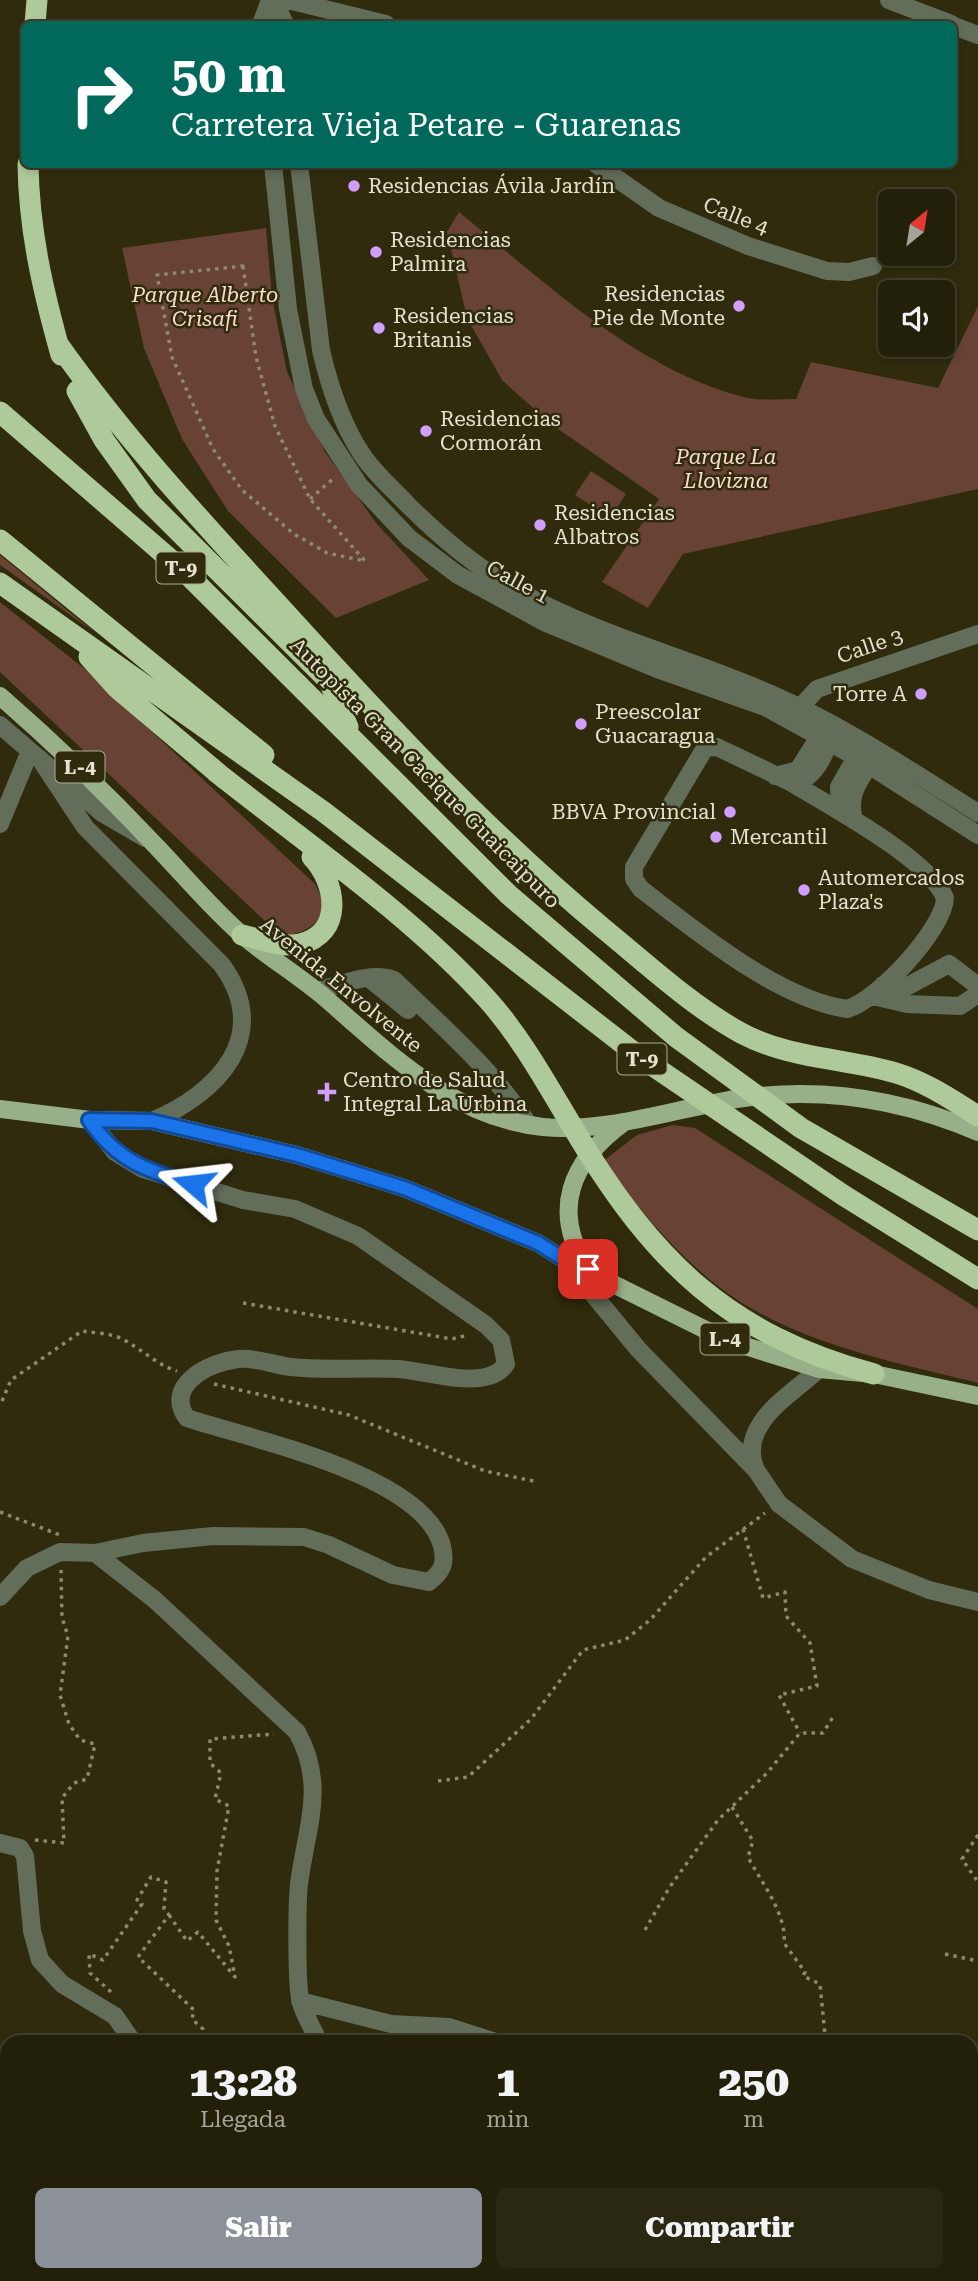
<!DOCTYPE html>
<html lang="es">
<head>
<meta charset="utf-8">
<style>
	body { margin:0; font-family:"Roboto Serif",serif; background:#2b2812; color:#f1f3f6; height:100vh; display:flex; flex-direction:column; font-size:26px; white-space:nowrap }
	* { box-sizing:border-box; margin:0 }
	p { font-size:23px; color:#a3a39c }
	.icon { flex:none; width:38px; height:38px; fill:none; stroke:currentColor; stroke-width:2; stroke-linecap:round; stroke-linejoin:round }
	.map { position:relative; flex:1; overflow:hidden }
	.sheet { position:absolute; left:0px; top:2035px; width:978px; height:247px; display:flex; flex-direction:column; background:#232009; border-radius:21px 21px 0 0; box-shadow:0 4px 10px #0003,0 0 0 2px #403e2a }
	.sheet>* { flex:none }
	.guide { position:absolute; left:21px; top:21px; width:936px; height:147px; border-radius:10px; box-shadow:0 4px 10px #0003,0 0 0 2px #403e2a; background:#00695c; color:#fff; overflow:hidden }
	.needle { width:46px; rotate:30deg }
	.buttons { position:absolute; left:878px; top:189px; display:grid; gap:14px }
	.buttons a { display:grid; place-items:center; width:77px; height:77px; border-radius:10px; background:#232009; box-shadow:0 4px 10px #0003,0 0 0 2px #403e2a; font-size:35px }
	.pin { position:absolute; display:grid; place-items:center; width:60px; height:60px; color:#fff; margin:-30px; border-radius:14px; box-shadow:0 4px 10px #0006 }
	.me { position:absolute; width:77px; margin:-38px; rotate:287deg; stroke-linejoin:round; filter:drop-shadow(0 0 5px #0008) }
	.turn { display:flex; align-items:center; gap:24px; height:147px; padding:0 35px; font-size:32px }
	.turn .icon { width:91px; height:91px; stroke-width:2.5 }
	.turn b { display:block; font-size:49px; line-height:60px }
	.eta { display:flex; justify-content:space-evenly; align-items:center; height:119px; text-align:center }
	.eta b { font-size:42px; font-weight:800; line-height:49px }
	.action { display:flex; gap:14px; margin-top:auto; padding:14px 35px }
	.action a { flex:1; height:80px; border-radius:10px; background:#8c9099; color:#fff; font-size:28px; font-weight:800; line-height:80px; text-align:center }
	.action a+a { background:#2b2812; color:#f1f3f6 }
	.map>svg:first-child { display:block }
	.green { fill:#674235 }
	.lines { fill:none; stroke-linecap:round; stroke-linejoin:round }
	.path { stroke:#8c8971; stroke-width:3.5; stroke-dasharray:3.5 5; stroke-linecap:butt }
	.minor { stroke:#626d5a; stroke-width:18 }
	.major { stroke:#98b089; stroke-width:18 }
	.highway { stroke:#aeca9b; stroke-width:21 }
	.route-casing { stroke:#114b97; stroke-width:18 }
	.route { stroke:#1a73e8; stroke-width:12 }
	.poi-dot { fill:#d19dfe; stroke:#2f2b0c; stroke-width:2.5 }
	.labels { text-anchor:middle; stroke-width:5; stroke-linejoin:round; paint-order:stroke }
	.shield { fill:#2f2b0c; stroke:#aeab95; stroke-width:2 }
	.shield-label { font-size:19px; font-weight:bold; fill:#e4e2d0 }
	.poi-label { font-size:21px; fill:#e4e2d0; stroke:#2f2b0c; text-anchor:start }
	.street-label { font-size:21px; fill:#e4e2d0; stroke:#2f2b0c }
	.park-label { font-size:21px; font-style:italic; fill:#fbdace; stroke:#2f2b0c }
</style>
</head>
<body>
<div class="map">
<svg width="978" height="2281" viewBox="0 0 978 2281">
	<rect width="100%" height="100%" fill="#2f2b0c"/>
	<path class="green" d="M 459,212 C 542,280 636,369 743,397 C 759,401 780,399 796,399 L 811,362 L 938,388 L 978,306 L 978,489 L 683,554 L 648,608 L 602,582 L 659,499 L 551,424 L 502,380 L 467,318 L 447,232 Z
		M 266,228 L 272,297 L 287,372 L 325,452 L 377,524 L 429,580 L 336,618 L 228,511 L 182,439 L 144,348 L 122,248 Z
		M 591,471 L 626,494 L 610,518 L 575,495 Z
		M 0,555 L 94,632 L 0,565 Z
		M 0,602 L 86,670 L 315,884 C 335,918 312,931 282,937 L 0,672 Z
		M 673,1125 L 695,1128 L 978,1309 L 978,1383 C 890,1361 793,1343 719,1287 C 674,1252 637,1206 602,1162 L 637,1135 Z"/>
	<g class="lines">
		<path class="path" d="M 243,266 L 256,357 L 275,426 L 310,499 L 365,561 L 327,553 L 294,534 L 242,490 L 213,449 L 172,357 L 157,275 Z
			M 310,499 L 335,477
			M 243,1303 L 452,1339 L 468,1335
			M 214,1384 L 349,1415 L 485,1471 L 538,1482
			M 2,1401 L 11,1380 L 82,1331 C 94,1333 109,1333 120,1338 C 141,1348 155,1364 177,1371
			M 0,1512 L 60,1535
			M 743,1529 L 763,1598 L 785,1592 L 786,1616 L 810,1643 L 817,1686 L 779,1695 L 800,1733
			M 438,1781 L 468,1777 L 531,1719 L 583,1650 L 625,1640 L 650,1620 L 706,1557 L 765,1513
			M 732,1807 L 753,1841 L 748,1857 C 761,1882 787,1914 784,1943 L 805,1972 L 803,1976 L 820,1984 L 825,2035 L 822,2042
			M 978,1835 L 962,1859 L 978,1882
			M 35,1840 L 64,1843 L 62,1798 L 74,1783 L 87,1779 L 95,1744 L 80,1740 L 69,1724 L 60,1695 L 68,1636 L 62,1618 L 61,1570
			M 169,1915 L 187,1941 L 198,1932 L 235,1977 L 229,1946 L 216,1920 L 217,1871 L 229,1806 L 215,1799 L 221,1773 L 210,1763 L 210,1739 L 274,1734
			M 645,1930 L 669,1888 L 718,1820 L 767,1773 L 800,1733 L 823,1733 L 833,1717
			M 945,1954 L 978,1961
			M 111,1992 L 90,1973 L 89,1954 L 103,1960 L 142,1904 L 137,1900 L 151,1877 L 166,1882 L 164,1909 L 169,1915 L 138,1957 L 194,2010 L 192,2019 L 203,2029 L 205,2042
			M 971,2163 L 978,2157
			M 780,2281 L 783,2275
			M 931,2281 L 934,2275"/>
		<path class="minor" d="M 274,0 L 285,24
			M 288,0 L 386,24
			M 889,0 L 951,24
			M 261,24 L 270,0
			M 954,26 L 978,35
			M 273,164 L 288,309 L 304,389 L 316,419 L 359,485 L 409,538 L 458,575 L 546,623 L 657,669 L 765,707 L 856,757 L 978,835
			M 299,164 L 321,350 C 329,385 341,422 361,453 C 373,472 392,488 407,504 C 441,538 478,569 520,592 C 599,636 689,658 771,694 C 844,726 911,771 978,813
			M 596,164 L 659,208 L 748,246 L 827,271 L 849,272 L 873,266
			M 794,714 L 817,689 L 978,634
			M 0,725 L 102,813 L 145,838
			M 40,759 L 85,827 L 222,965 C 273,1036 218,1093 152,1121
			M 775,776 L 798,770 L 815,743
			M 792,783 C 830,806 929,859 945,898 C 944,929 877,1001 847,1009 C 778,999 696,931 641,889 L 634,879 L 634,867 L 705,748 L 717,747 L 792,783 C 814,781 827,753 831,732
			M 840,811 L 839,787 L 856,757
			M 854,820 C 848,797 856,785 869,766
			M 0,824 L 30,751
			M 370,979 L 408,1010
			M 883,985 L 906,987 L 949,964 L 978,986
			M 317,991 C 339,985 372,971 394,980 C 442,1026 492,1069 529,1125
			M 873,996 L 907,1004 L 960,1006 L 978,994
			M 565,1260 L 638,1349 L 756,1470 L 779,1504 L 852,1559 L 929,1590 L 978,1602
			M 756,1470 C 736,1425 791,1395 819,1369
			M 95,1553 L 155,1600 L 297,1732 C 327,1786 306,1828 299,1884 C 297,1903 296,1988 301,2003 C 305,2016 313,2029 319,2042
			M 0,1597 L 27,1568 L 60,1552 L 95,1553 L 143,1543 L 213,1536 L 304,1537 L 329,1545 L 393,1575 L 429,1582 C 443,1571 446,1563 442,1546 C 423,1474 249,1439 187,1418 C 163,1386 209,1362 238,1359 C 254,1357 274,1365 291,1367 C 326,1371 363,1367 398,1369 C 424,1371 464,1384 489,1376 C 497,1374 502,1370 506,1364 L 501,1340 L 486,1325 L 358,1236 L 295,1209 L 243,1200 L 143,1169 L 115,1152 L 90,1120
			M 0,1843 L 20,1848 L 25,1856 L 32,1931 L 40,1960 L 62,1984 L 115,2016 L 133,2042
			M 300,2001 L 391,2024 L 449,2027 L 496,2042
			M 0,2224 L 7,2227
			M 0,2267 L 7,2270
			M 16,2275 L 28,2281
			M 122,2275 L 137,2281
			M 656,2275 L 663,2281
			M 223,2281 L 224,2275
			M 323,2281 L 324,2275
			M 974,2281 L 978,2275"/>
		<path class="major" d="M 0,696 C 54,743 105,792 154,844 C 183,874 210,907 242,935 C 268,957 298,975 324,997 C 389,1053 453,1118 543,1127 C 607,1133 674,1109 736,1099 C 820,1086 901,1099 978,1132
			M 0,1109 L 90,1120 L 152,1121 L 297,1155 L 404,1188 L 538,1243 L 565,1260 L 726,1340 L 819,1369 L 874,1374 L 978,1396
			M 588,1269 C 550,1211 571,1161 623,1123"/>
		<path class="highway" d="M 35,24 L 37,0
			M 28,164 C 29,231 43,291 61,355
			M 58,344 C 126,440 205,525 285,612 C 386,723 488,833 604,929 C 648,965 692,1006 741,1033 C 789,1059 846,1058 896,1073 C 926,1082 952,1100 978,1116
			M 77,391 L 104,440 L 147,500 L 329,681 L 348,727
			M 0,412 L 186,573 L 509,895 L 676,1037 L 801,1128 L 978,1230
			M 0,540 L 264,755
			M 0,583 L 324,812 L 640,1057 L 843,1195 L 978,1279
			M 89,657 L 117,688 L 226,780
			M 215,771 C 304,842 410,914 487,999 C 523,1039 550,1090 578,1136 C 655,1263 728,1334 874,1374
			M 242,935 C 260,939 282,948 300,944 C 344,934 337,883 312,857"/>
	</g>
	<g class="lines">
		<defs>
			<path id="route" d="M 193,1184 C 146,1170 118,1162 89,1120 L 152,1121 L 297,1155 L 404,1188 L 538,1243 L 565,1260 L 588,1269"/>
		</defs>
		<use href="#route" class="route-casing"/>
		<use href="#route" class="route"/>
	</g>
	<g class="poi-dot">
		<circle cx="354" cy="186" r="7"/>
		<circle cx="376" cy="252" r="7"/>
		<circle cx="739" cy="306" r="7"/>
		<circle cx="379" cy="328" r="7"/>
		<circle cx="426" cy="431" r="7"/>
		<circle cx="540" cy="525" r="7"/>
		<circle cx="921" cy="694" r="7"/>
		<circle cx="581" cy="724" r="7"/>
		<circle cx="730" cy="812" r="7"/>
		<circle cx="716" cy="837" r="7"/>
		<circle cx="804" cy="890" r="7"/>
		<path d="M323.5 1081.5h7v7h7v7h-7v7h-7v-7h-7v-7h7z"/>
	</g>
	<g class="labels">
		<g class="shield">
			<rect x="156.5" y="552.5" width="49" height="31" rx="5"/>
			<rect x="55.5" y="751.5" width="49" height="31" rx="5"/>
			<rect x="617.5" y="1043.5" width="49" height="31" rx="5"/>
			<rect x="700.5" y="1323.5" width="49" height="31" rx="5"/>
		</g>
		<g class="shield-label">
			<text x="181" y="575">T-9</text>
			<text x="80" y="774">L-4</text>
			<text x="642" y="1066">T-9</text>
			<text x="725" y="1346">L-4</text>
		</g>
		<g class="poi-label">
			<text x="368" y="193">Residencias Ávila Jardín</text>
			<text x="390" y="247">Residencias<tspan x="390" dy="24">Palmira</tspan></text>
			<text x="725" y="301" text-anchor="end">Residencias<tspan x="725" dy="24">Pie de Monte</tspan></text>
			<text x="393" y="323">Residencias<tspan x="393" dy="24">Britanis</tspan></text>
			<text x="440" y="426">Residencias<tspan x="440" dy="24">Cormorán</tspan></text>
			<text x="554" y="520">Residencias<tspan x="554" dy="24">Albatros</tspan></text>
			<text x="907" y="701" text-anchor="end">Torre A</text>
			<text x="595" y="719">Preescolar<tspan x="595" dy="24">Guacaragua</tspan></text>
			<text x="716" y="819" text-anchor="end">BBVA Provincial</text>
			<text x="730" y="844">Mercantil</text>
			<text x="818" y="885">Automercados<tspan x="818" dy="24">Plaza's</tspan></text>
			<text x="343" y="1087">Centro de Salud<tspan x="343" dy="24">Integral La Urbina</tspan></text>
		</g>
		<g class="street-label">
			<text transform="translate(736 216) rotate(22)" y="7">Calle 4</text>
			<text transform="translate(518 582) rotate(28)" y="7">Calle 1</text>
			<text transform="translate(870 646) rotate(-19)" y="7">Calle 3</text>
			<text transform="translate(425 773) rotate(45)" y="7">Autopista Gran Cacique Guaicaipuro</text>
			<text transform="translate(341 985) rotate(39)" y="7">Avenida Envolvente</text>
		</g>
		<g class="park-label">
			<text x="205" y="302">Parque Alberto<tspan x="205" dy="24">Crisafi</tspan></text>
			<text x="726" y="464">Parque La<tspan x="726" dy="24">Llovizna</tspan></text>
		</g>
	</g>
</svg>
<div class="buttons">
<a><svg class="needle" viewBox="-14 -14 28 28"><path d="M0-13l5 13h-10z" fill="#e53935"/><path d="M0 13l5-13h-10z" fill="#a3a39c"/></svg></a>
<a><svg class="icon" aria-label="sound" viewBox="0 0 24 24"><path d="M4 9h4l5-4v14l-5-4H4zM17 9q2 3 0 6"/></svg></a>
</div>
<div class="pin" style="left:588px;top:1269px;background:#d93025"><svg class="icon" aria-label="arrive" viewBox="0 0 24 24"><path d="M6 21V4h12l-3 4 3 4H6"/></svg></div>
<svg class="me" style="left:193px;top:1184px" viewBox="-20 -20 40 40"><path d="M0-17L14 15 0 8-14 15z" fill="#1a73e8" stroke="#fff" stroke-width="4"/></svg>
<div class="guide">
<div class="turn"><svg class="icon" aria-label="right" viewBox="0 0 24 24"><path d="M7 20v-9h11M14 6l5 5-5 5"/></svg><div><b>50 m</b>Carretera Vieja Petare - Guarenas</div></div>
</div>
<section class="sheet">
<div class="eta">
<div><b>13:28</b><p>Llegada</p></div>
<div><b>1</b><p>min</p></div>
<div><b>250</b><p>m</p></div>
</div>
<div class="action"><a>Salir</a><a>Compartir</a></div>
</section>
</div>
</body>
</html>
